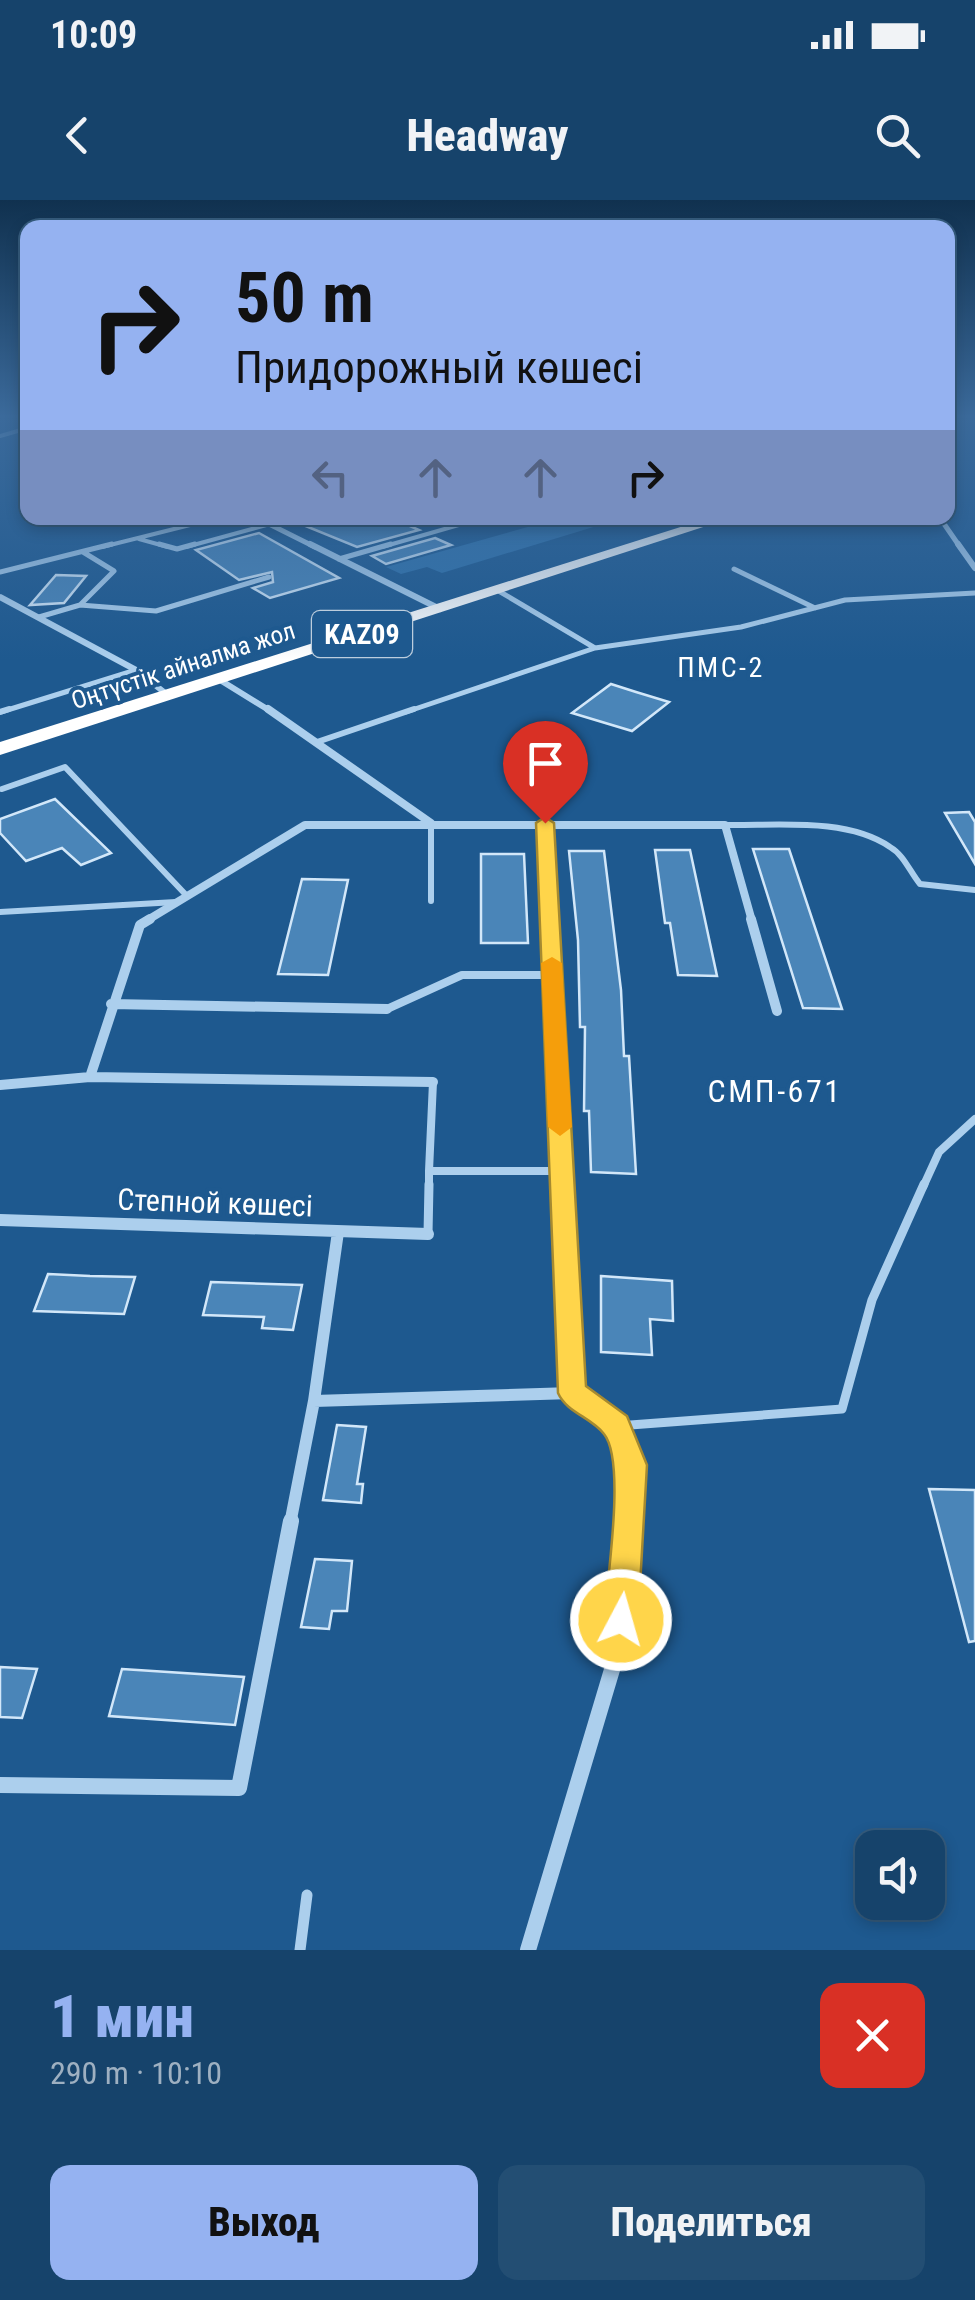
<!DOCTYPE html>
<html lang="ru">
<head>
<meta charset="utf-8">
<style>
	body { margin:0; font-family:"Roboto Condensed",sans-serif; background:#234e73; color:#f1f3f6; height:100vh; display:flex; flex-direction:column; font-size:38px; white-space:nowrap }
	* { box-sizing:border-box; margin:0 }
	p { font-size:32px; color:#9eb0c1 }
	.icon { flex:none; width:55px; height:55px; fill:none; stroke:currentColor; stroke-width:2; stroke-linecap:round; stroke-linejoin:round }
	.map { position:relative; height:1750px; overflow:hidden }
	.side { display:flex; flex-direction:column; background:#16436b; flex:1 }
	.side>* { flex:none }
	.guide { position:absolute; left:20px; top:20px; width:935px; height:305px; border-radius:20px; box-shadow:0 5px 15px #0003,0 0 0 2px #355c7e; background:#95b2f1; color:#111; overflow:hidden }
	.controls { position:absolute; left:855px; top:1630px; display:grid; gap:20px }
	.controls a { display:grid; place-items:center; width:90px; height:90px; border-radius:20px; background:#16436b; box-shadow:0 5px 15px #0003,0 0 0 2px #355c7e; font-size:50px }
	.pin { position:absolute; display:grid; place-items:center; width:85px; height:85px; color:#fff; margin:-102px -42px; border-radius:50% 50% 50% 0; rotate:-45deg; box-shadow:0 0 10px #0007 }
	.pin .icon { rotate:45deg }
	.me { position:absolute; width:110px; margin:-55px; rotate:6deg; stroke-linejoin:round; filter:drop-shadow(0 0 8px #0008) }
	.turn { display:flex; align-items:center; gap:35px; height:210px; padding:0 50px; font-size:45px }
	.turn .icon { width:130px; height:130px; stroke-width:2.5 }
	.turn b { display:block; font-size:70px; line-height:85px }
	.lanes { display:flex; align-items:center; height:95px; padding:0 50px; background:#0003; justify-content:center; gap:50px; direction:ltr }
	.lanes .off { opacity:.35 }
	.round { display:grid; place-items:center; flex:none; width:105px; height:105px; border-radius:20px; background:#234e73 }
	.head { display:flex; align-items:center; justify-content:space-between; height:170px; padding:0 50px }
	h1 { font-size:60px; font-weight:800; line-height:75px; color:#95b2f1 }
	.cta { display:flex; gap:20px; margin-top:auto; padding:20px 50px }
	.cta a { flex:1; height:115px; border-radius:20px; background:#95b2f1; color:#111; font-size:40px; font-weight:800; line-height:115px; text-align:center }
	.cta a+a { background:#234e73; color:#f1f3f6 }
	.status { display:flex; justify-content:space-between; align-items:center; height:70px; padding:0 50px; background:#16436b; direction:ltr }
	.status svg { height:28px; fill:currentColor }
	header { display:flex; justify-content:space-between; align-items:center; height:130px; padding:0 50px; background:#16436b; font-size:45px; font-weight:800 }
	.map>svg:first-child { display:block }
	.green { fill:#3173ac }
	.building { fill:#4a85b8; stroke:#d2e7f9; stroke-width:2.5 }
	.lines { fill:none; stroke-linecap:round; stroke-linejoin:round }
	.lane-far5 { stroke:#accfed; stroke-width:4 }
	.lane-far4 { stroke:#accfed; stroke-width:5 }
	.lane-far3 { stroke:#accfed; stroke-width:6 }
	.lane-far2 { stroke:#accfed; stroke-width:8 }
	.lane-far1 { stroke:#accfed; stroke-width:9 }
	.lane { stroke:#accfed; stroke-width:11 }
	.street-far5 { stroke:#accfed; stroke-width:5 }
	.street-far4 { stroke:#accfed; stroke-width:6 }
	.street-far3 { stroke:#accfed; stroke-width:8 }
	.street-far2 { stroke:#accfed; stroke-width:10 }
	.street-far1 { stroke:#accfed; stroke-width:12 }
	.street { stroke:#accfed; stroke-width:16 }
	.highway { fill:#fff; fill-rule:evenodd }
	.route { fill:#ffd54a; stroke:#a68a30; stroke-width:2.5 }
	.slow { fill:#f59e0b }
	.labels { text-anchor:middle; stroke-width:8; stroke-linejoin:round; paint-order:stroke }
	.far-street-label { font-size:25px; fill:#fff; stroke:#1e598f }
	.shield { fill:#1e598f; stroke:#bccddd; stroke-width:2.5 }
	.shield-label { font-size:28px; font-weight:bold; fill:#fff }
	.far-neighbourhood-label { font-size:28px; letter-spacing:2.5px; fill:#fff; stroke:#1e598f }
	.street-label { font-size:30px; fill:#fff; stroke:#1e598f }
	.neighbourhood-label { font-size:32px; letter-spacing:2.5px; fill:#fff; stroke:#1e598f }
</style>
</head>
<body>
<div class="status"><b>10:09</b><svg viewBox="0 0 49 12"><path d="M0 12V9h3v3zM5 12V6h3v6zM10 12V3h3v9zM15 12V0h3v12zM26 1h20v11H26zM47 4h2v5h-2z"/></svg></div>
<header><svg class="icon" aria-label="back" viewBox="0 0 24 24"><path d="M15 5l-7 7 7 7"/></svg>Headway<svg class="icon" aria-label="search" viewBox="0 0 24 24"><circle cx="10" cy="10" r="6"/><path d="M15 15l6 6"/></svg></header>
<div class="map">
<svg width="975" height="1750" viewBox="0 0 975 1750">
	<rect width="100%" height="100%" fill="#1e598f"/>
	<path class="green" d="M 550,318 L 623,318 L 442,373 L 427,367 L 401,374 L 386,367 L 549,321 Z"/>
	<path class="building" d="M 286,318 L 392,318 L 419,330 L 357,347 Z
		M 259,333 L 339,378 L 270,398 L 253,388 L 273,382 L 272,372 L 239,380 L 196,350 Z
		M 435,338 L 451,345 L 386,364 L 372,356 Z
		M 56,375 L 86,376 L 64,403 L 30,405 Z
		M 611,484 L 636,492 L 669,502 L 632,531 L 572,513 Z
		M 55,599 L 111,653 L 81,665 L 62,648 L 26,661 L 0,633 L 0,619 Z
		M 969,612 L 975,622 L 975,664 L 945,613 Z
		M 753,649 L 789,649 L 842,809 L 803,808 Z
		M 655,650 L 690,650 L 717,776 L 678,775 L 670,723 L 665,723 Z
		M 569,651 L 604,651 L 621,790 L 624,856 L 629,856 L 636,974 L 591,972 L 589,911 L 584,911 L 585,827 L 580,827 L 578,740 Z
		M 481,654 L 524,654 L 528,743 L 481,743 Z
		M 302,679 L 348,680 L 328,775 L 278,774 Z
		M 48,1074 L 90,1076 L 135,1077 L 124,1114 L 34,1111 Z
		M 601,1076 L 672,1081 L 673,1121 L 650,1119 L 652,1155 L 601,1152 Z
		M 211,1082 L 302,1085 L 293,1130 L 262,1128 L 264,1117 L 203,1115 Z
		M 337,1225 L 366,1227 L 357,1284 L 363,1284 L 361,1303 L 323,1300 Z
		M 929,1289 L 975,1290 L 975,1441 L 969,1442 Z
		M 315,1359 L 352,1361 L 347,1411 L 332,1411 L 329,1429 L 301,1427 Z
		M 0,1467 L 37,1469 L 22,1518 L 0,1517 Z
		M 122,1469 L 244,1477 L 235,1525 L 109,1516 Z"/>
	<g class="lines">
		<path class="lane-far5" d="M 0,236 L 28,228
			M 139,339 L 168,347
			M 102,347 L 218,318
			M 186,347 L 270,324
			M 382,347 L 483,318"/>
		<path class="lane-far4" d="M 159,344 L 177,349 L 195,344
			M 339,359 L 391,344
			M 734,369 L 815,408
			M 0,372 L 112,344
			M 497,390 L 595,448
			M 80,405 L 114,371 L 83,352
			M 39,417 L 80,405 L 156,411 L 269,377
			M 1,512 L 136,470
			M 406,512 L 595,448 L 741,427 L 845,400 L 975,393"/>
		<path class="lane-far3" d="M 0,512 L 9,509
			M 317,542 L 414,509
			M 2,589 L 65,567 L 187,696
			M 431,624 L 431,701
			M 725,625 C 776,626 846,617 890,647 C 904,655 910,672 920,684 L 975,690
			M 0,712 L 176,702"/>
		<path class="lane-far2" d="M 387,809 L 462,775 L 552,775
			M 429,971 L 433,882
			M 429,987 L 429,971 L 562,971
			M 923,987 L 939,952 L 975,919"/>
		<path class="lane-far1" d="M 428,1034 L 429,984
			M 617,1226 L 842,1209 L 872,1100 L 924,984"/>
		<path class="lane" d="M 300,1750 L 307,1695"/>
		<path class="street-far5" d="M 257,318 L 315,347
			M 940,318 L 960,347"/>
		<path class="street-far4" d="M 310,344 L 440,409
			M 958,344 L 975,368
			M 0,397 L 136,470 L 169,496
			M 220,480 L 272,512"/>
		<path class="street-far3" d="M 268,509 L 431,623
			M 545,623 L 550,721
			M 146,721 L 305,625 L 725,625 L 752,721"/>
		<path class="street-far2" d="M 550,719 L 562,987
			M 751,719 L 777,811
			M 111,804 L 387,809
			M 90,877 L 140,725 L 150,719
			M 0,885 L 90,877 L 433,882"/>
		<path class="street-far1" d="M 562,984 L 572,1193
			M 0,1020 L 428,1034
			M 314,1201 L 338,1032
			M 290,1324 L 314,1201 L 572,1193 L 617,1226 L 632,1265 L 627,1324"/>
		<path class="street" d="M 0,1585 L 239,1588 L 291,1321
			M 528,1750 L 617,1453 L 628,1321"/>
		<path class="highway" d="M 709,318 L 731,318 L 0,555 L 0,542 Z"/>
	</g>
	<linearGradient id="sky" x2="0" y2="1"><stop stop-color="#10314f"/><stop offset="0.47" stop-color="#3b6a9b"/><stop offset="1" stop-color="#3b6a9b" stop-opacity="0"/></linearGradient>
	<rect width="975" height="460" fill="url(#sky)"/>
	<path class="route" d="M 545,617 L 554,623 L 586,1186 L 627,1216 L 647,1265 L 638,1420 L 633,1431 L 621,1436 L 609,1431 L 604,1420 C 607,1381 626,1261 604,1234 C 591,1217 567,1213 558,1193 L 536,623 Z"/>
	<path class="slow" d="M 552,757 L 562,763 L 572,927 L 560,936 L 548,927 L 541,763 Z"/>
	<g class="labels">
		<g class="far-street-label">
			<text transform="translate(183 465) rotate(-18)" y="9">Оңтүстік айналма жол</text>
		</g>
		<rect class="shield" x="312" y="411" width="100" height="46" rx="8"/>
		<g class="shield-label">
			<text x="362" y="444">KAZ09</text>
		</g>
		<g class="far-neighbourhood-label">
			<text x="721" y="477">ПМС-2</text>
		</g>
		<g class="street-label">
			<text transform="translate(215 1003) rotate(2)" y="10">Степной көшесі</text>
		</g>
		<g class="neighbourhood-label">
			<text x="775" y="902">СМП-671</text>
		</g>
	</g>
</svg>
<div class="controls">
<a><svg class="icon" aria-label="sound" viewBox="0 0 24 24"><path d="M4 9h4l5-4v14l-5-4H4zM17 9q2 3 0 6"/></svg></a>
</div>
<div class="pin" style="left:545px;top:623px;background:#d93025"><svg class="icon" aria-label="arrive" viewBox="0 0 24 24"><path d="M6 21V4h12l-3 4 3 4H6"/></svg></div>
<svg class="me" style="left:621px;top:1420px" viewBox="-20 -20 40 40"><circle r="17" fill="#ffd54a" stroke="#fff" stroke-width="3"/><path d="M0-11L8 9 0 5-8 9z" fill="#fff"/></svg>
<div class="guide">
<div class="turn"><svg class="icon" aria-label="right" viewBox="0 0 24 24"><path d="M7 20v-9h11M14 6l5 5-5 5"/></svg><div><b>50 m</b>Придорожный көшесі</div></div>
<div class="lanes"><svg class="icon off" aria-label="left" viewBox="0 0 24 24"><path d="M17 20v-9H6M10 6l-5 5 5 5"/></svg><svg class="icon off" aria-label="ahead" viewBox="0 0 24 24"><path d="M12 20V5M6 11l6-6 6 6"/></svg><svg class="icon off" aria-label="ahead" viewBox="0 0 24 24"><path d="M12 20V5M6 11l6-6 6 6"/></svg><svg class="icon" aria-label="right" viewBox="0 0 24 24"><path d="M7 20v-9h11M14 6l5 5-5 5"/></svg></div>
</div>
</div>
<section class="side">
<div class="head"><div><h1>1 мин</h1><p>290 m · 10:10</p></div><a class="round" style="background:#d93025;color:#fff"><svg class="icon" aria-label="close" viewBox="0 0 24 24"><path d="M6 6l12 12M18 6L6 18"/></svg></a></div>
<div class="cta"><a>Выход</a><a>Поделиться</a></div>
</section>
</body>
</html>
